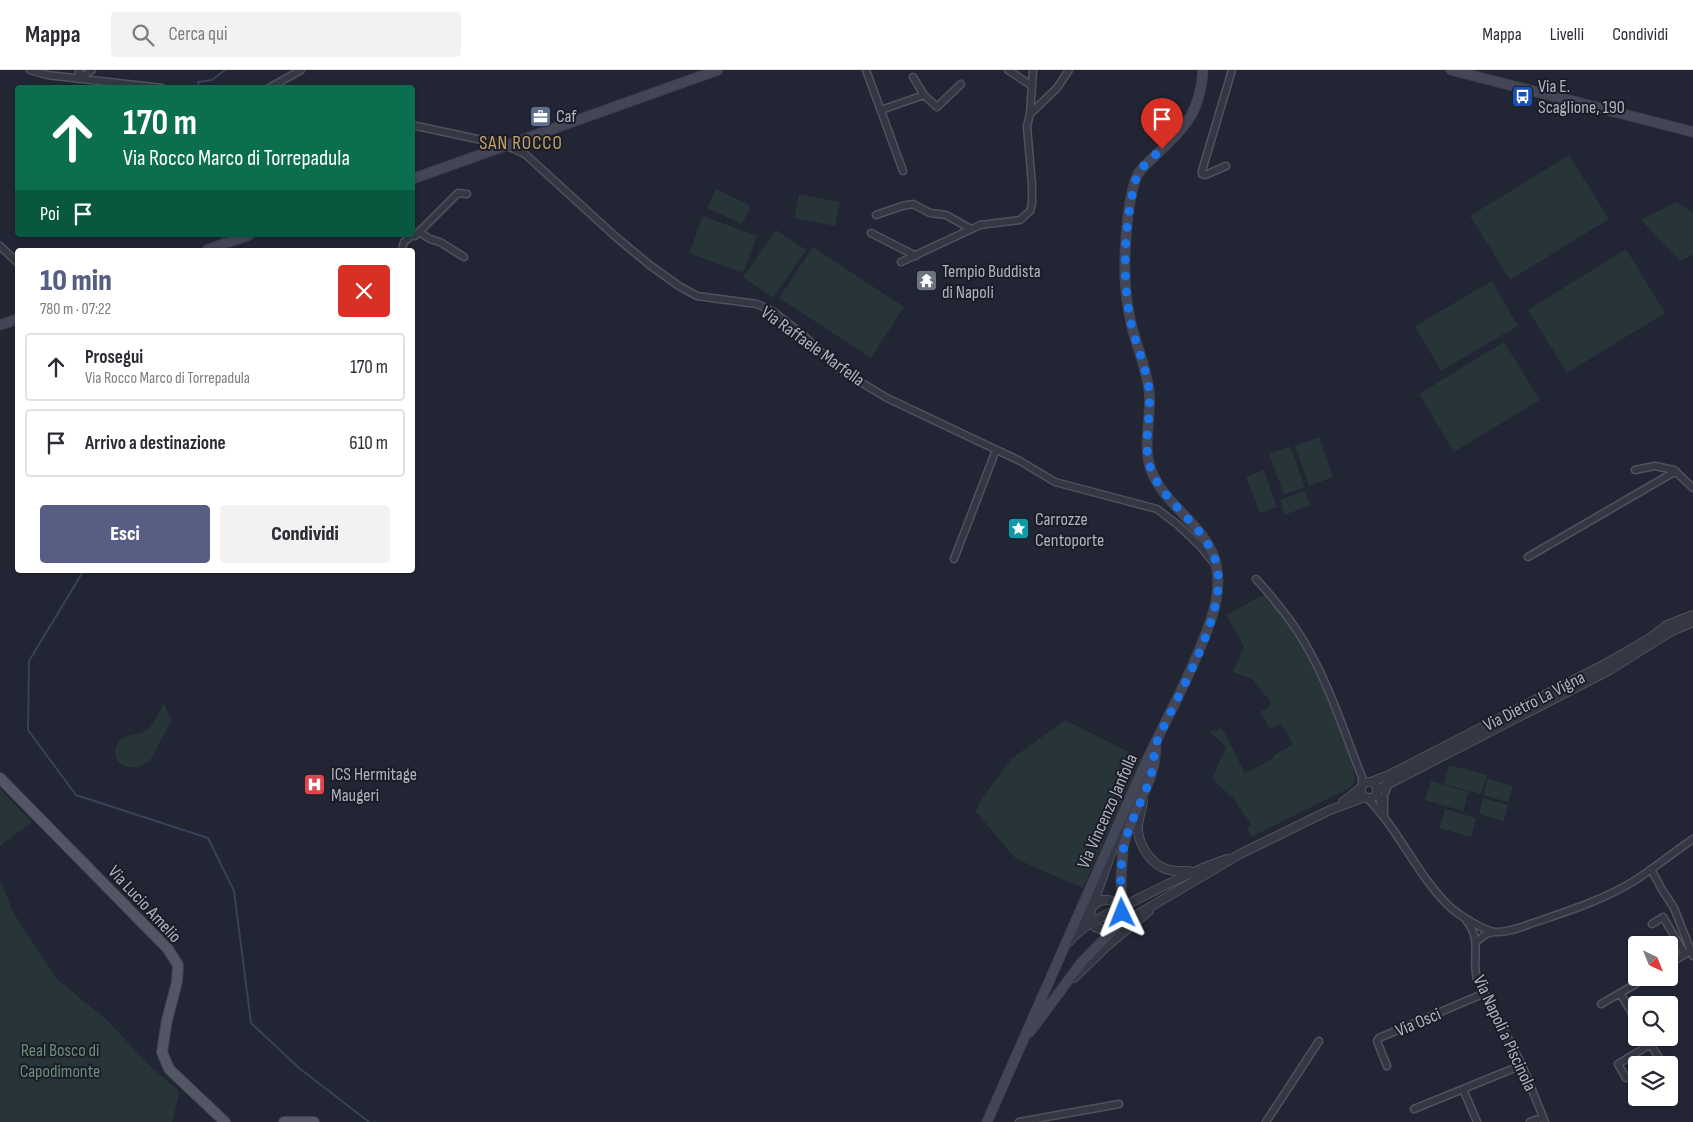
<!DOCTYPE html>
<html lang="it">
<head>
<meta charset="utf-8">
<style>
	body { margin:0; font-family:"Sofia Sans Condensed",sans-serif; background:#f2f2f3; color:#2b2b33; height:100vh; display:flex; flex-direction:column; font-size:19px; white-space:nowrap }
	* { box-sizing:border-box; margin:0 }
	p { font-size:16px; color:#7c7c81 }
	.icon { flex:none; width:28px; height:28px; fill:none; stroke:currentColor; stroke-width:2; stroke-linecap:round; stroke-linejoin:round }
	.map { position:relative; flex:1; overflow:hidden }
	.side { position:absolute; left:15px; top:178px; width:400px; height:325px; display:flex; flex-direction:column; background:#fff; border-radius:5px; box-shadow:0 1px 4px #0004 }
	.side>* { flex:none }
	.hud { position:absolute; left:15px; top:15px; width:400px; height:152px; border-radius:5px; box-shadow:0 1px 4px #0004; background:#0b6e4f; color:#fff; overflow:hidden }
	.needle { width:32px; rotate:137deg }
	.controls { position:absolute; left:1628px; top:866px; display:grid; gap:10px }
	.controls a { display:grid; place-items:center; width:50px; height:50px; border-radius:5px; background:#fff; box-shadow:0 1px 4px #0004; font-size:25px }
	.pin { position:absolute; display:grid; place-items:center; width:42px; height:42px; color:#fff; margin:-51px -21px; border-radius:50% 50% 50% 0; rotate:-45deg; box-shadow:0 0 5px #0007 }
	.pin .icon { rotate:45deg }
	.me { position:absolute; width:55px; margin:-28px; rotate:358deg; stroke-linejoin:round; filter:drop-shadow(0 0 4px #0008) }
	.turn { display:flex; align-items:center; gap:18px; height:105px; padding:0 25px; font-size:22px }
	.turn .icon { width:65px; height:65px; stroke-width:2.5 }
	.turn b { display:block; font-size:35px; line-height:42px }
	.then { display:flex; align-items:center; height:48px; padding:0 25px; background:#0003; gap:10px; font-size:19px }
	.round { display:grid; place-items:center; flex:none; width:52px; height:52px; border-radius:5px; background:#f2f2f3 }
	.head { display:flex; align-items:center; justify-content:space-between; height:85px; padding:0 25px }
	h1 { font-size:30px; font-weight:800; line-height:38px; color:#575e84 }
	.primary-button { display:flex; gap:10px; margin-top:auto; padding:10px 25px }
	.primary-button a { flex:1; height:58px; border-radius:5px; background:#575e84; color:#fff; font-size:20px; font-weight:800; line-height:58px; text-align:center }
	.primary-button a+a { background:#f2f2f3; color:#2b2b33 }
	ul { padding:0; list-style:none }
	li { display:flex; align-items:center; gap:15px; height:68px; margin:0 10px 8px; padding:0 15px; border:2px solid #e1e1e2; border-radius:5px }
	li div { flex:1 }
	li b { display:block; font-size:19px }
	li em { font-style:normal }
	header { display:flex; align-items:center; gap:30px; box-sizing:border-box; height:70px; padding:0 25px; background:#fff; border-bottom:1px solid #e1e1e2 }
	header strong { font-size:24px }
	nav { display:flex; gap:28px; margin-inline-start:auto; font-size:18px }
	.search { width:350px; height:45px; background:#f2f2f3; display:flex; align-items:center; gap:12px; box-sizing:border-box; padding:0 18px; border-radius:5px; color:#7c7c81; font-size:19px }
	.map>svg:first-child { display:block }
	.green { fill:#273438 }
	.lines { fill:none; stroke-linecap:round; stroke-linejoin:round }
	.stream { stroke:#39405a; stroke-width:2 }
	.minor-casing { stroke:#4f525e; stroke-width:9 }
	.tertiary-casing { stroke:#4f525e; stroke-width:10 }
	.secondary-casing { stroke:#3e414d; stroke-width:11 }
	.primary-casing { stroke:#3e414d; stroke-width:12 }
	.minor { stroke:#353844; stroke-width:6 }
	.tertiary { stroke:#353844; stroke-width:8 }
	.secondary { stroke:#434656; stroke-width:9 }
	.primary { stroke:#535664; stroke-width:10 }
	.route { stroke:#1a73e8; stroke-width:9; stroke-dasharray:0 16.2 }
	.labels { text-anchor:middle; stroke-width:4; stroke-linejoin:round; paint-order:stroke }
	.poi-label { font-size:18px; fill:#afb2c0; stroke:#1a1d28; text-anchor:start }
	.street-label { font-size:18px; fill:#afb2c0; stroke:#1a1d28 }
	.park-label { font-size:18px; fill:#6a8d7a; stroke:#1a1d28 }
	.neighbourhood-label { font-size:19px; letter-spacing:1px; fill:#c3a367; stroke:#1a1d28 }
</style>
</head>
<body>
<header>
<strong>Mappa</strong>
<div class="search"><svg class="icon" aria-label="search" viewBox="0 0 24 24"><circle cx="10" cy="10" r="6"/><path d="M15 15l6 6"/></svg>Cerca qui</div>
<nav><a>Mappa</a><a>Livelli</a><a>Condividi</a></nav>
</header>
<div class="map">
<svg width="1693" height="1052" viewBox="0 0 1693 1052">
	<rect width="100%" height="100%" fill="#222533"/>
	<path class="green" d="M 1569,85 L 1609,149 L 1510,210 L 1470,146 Z
		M 716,119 L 751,136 L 742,154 L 707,138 Z
		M 799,124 L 840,132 L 835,156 L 794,148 Z
		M 1677,132 L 1693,143 L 1693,185 L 1680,191 L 1641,150 Z
		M 703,146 L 757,166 L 743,203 L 689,183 Z
		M 776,160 L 806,180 L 773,228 L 743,207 Z
		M 813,177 L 904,237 L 871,288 L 779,228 Z
		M 1626,179 L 1665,243 L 1567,303 L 1528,240 Z
		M 1492,211 L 1518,256 L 1441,301 L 1415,256 Z
		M 1504,272 L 1540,330 L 1454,382 L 1419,324 Z
		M 1319,367 L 1333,407 L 1309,416 L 1295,376 Z
		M 1290,376 L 1305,417 L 1284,425 L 1269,384 Z
		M 1264,400 L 1277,437 L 1260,443 L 1246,407 Z
		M 1305,421 L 1310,435 L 1285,445 L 1280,430 Z
		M 1265,524 L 1300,572 L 1332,638 L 1349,681 L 1355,707 L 1354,713 L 1351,717 L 1251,767 L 1247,758 L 1251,754 L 1233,728 L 1212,709 L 1226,677 L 1208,660 L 1215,661 L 1222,658 L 1245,703 L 1274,688 L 1273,686 L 1293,674 L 1281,654 L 1270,659 L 1260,642 L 1271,635 L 1270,631 L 1252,609 L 1233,602 L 1244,576 L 1226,545 Z
		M 164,633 L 171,650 C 170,656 167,659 164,664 C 158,673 157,683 149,691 C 137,703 110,698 116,677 C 121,661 138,668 148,659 C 155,652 159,641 164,633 Z
		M 1065,650 L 1141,688 L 1083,818 L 1016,789 L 976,742 L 981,729 L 1011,689 Z
		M 1449,695 L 1487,705 L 1481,724 L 1444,714 Z
		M 1488,709 L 1513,716 L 1508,732 L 1483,725 Z
		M 1431,711 L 1469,722 L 1463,741 L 1425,730 Z
		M 0,719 L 32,752 L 0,776 Z
		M 1483,728 L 1508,735 L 1504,751 L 1479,744 Z
		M 1445,739 L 1476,748 L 1471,767 L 1439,758 Z
		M 0,809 L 14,844 L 57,909 L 108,951 L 148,994 L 178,1020 L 179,1025 L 172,1052 L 0,1052 Z"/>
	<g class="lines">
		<path class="stream" d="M 199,18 L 198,12 L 212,10 L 225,0
			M 221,165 L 224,172
			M 84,500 L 29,591 L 28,660 L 76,725 L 208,768 L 234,821 L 251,953 L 299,998 L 369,1052"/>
		<defs>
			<path id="minor" d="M 30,0 L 47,5 L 162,18
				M 79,0 L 79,9
				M 866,0 L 903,101
				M 1008,0 L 1032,16
				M 913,7 L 924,25
				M 79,9 L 92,0
				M 269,18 L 301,0
				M 881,40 L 924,25 L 937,37 L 961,14
				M 1030,44 L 1057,18 L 1069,0
				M 412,55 L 505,75 L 525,84 L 617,168 L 651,196 L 679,216 L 697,226 L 757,234 L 774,242 L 802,264 L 839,299 L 887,328 L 1020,391 L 1055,412 L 1157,439 L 1178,455 L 1201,477 L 1214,493
				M 1226,96 L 1205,105 L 1202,104 L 1202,101 L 1232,0
				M 876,145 L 902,136 L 913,134 L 930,143 L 946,145 L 971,159
				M 419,162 L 430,169 L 440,172 L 464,187
				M 871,163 L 916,186
				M 0,176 L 18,193
				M 402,180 L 404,172 L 411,166 L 415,166 L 458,123 L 467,124
				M 901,192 L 980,155 L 1020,150 L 1030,141 L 1032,134 L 1032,115 L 1027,56 L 1030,44 L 1033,0
				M 1635,400 L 1655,396 L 1674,400 L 1693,418
				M 1528,487 L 1676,401
				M 954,489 L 996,380
				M 1256,509 C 1278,533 1300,561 1314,590 C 1334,627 1346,668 1362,707 L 1362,715
				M 1377,722 L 1382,737
				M 1366,727 C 1399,759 1416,804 1449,836 C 1457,844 1484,861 1495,862 C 1509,863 1526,855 1539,851 C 1571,840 1605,829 1634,811 C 1654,798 1673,783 1693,769
				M 1384,744 L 1384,726 L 1389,713
				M 1651,799 L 1661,818 L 1674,838 L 1693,886
				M 1466,850 C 1483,872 1471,886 1477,909 L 1522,995 L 1545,1052
				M 1652,854 L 1663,847 L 1685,884
				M 1476,872 L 1486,864 L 1494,862
				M 1669,894 L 1687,883
				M 1620,923 L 1636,950
				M 1601,934 L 1646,908
				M 1647,968 L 1659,988 L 1649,995
				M 1387,996 L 1377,971 L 1379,968 L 1485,923
				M 1636,1002 L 1626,1008 L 1618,994 L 1651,974
				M 1463,1019 L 1477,1052
				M 1414,1039 L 1522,995
				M 1019,1052 L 1119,1034
				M 1266,1052 L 1319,971
				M 1530,1052 L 1543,1047"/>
			<path id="tertiary" d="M1361 720a8 8 0 1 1 16 0a8 8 0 1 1-16 0Z
				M 1371,712 L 1389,705 L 1605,594 L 1650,568 L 1667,555 L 1693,545
				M 1377,720 L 1608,601 L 1670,562 L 1693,552
				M 1143,731 C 1142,739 1139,747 1138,755 C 1137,772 1149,793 1166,799 C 1174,802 1181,801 1189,801
				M 1343,732 L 1361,718
				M 1119,761 L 1090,843 L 1092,853 L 1095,857 L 1105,861 L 1111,860 L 1240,784 L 1330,740 L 1365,727
				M 1077,861 C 1088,843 1098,817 1121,837
				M 1068,873 C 1084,853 1110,843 1132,832 C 1164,816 1194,800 1227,789
				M 1074,908 L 1106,877 L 1149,841"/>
			<path id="secondary" d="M 1451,0 L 1693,62
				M 412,109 L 718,0
				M 207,180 L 249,165
				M 0,255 L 18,249
				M 1030,962 L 1081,893 L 1119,854 L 1122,843 L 1121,809 L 1123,777 L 1127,763 L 1150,708 L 1154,695 L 1156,677
				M 987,1052 C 1039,936 1089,819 1141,703 C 1159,663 1181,624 1198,583 C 1209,556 1221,530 1217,500 C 1212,458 1165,438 1151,400 C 1142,374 1152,346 1149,320 C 1146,297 1136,275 1131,253 C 1126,231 1124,206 1125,184 C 1126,164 1129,121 1138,104 C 1143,96 1151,90 1158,83 C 1187,55 1200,42 1203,0"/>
			<path id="primary" d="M 0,708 L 168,879 L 178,895 L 177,912 L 167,950 L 162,982 L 169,999 L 225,1052
				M 284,1052 L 314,1052"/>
		</defs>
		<use href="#minor" class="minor-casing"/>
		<use href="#tertiary" class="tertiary-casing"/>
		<use href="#secondary" class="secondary-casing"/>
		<use href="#primary" class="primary-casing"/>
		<use href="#minor" class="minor"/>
		<use href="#tertiary" class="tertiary"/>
		<use href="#secondary" class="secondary"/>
		<use href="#primary" class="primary"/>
	</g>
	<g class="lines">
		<path class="route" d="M 1122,843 C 1120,817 1119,787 1128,762 C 1134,744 1144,727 1150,709 C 1154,696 1153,681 1158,669 C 1178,623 1227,545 1217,496 C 1208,457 1167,437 1152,402 C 1141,377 1152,347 1149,320 C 1146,296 1135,273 1130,249 C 1123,210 1124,169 1131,130 C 1133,122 1134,114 1137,106 C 1142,95 1153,87 1162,79"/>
	</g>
	<defs>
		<symbol id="bus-square" viewBox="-11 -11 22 22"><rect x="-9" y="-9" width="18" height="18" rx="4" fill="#1a4fb4" stroke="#1a1d28"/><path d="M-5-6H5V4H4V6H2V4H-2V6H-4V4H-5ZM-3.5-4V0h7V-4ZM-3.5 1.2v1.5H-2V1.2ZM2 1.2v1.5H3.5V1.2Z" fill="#fff"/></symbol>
		<symbol id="office-square" viewBox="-11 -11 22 22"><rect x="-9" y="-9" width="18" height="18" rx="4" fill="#5c6f8a" stroke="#1a1d28"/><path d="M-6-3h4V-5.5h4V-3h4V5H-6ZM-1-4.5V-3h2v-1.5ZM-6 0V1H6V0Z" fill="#fff"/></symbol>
		<symbol id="temple-square" viewBox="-11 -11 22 22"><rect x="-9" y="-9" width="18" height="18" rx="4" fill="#6b7280" stroke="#1a1d28"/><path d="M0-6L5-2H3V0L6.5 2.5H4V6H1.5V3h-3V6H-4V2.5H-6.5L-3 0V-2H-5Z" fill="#fff"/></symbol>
		<symbol id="sight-square" viewBox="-11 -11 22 22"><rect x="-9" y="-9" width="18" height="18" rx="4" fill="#0f9aa8" stroke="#1a1d28"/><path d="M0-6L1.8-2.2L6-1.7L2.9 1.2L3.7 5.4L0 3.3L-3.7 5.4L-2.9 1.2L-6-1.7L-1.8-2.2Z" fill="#fff"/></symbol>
		<symbol id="hospital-square" viewBox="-11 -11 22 22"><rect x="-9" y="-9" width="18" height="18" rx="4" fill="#e0444e" stroke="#1a1d28"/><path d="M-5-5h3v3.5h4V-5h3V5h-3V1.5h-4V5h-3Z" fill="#fff"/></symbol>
	</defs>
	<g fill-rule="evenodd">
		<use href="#bus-square" x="1510" y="14" width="25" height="25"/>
		<use href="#office-square" x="528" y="34" width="25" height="25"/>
		<use href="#temple-square" x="914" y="198" width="25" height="25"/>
		<use href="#sight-square" x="1006" y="446" width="25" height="25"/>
		<use href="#hospital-square" x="302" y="702" width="25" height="25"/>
	</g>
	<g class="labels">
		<g class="poi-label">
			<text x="1538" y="22">Via E.<tspan x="1538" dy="21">Scaglione, 190</tspan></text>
			<text x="556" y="52">Caf</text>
			<text x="942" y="207">Tempio Buddista<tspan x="942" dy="21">di Napoli</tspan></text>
			<text x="1035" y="455">Carrozze<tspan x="1035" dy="21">Centoporte</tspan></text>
			<text x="331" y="710">ICS Hermitage<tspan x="331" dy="21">Maugeri</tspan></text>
		</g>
		<g class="street-label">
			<text transform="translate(813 276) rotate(36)" y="6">Via Raffaele Marfella</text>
			<text transform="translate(1534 631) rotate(-27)" y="6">Via Dietro La Vigna</text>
			<text transform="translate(1107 741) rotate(-66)" y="6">Via Vincenzo Janfolla</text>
			<text transform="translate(145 834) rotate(47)" y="6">Via Lucio Amelio</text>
			<text transform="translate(1418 952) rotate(-23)" y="6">Via Osci</text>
			<text transform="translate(1505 963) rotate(65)" y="6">Via Napoli a Piscinola</text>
		</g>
		<g class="park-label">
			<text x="60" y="986">Real Bosco di<tspan x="60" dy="21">Capodimonte</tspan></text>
		</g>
		<g class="neighbourhood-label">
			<text x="521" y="79">SAN ROCCO</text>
		</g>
	</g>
</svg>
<div class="controls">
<a><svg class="needle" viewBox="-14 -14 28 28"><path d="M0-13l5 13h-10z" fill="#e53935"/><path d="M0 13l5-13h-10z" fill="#7c7c81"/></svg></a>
<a><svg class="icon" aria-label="search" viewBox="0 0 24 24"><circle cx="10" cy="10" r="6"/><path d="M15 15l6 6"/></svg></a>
<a><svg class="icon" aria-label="layers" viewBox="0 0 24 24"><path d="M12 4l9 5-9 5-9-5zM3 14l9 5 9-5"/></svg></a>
</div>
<div class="pin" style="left:1162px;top:79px;background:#d93025"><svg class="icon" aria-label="arrive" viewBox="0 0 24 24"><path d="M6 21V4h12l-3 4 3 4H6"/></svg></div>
<svg class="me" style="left:1122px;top:843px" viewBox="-20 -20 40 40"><path d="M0-17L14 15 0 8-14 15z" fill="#1a73e8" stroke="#fff" stroke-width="4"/></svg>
<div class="hud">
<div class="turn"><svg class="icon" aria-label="ahead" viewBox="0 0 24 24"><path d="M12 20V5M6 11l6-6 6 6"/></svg><div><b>170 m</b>Via Rocco Marco di Torrepadula</div></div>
<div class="then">Poi<svg class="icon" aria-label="arrive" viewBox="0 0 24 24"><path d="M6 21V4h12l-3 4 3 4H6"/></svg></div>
</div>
<section class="side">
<div class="head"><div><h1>10 min</h1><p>780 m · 07:22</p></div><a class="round" style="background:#d93025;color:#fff"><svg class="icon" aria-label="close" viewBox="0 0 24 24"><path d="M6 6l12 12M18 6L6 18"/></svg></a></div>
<ul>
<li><svg class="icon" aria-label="ahead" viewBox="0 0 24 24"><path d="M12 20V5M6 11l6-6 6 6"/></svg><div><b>Prosegui</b><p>Via Rocco Marco di Torrepadula</p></div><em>170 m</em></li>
<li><svg class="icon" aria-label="arrive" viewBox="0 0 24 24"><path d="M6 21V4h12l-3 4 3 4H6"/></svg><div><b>Arrivo a destinazione</b></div><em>610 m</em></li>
</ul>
<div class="primary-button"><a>Esci</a><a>Condividi</a></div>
</section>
</div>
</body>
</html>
